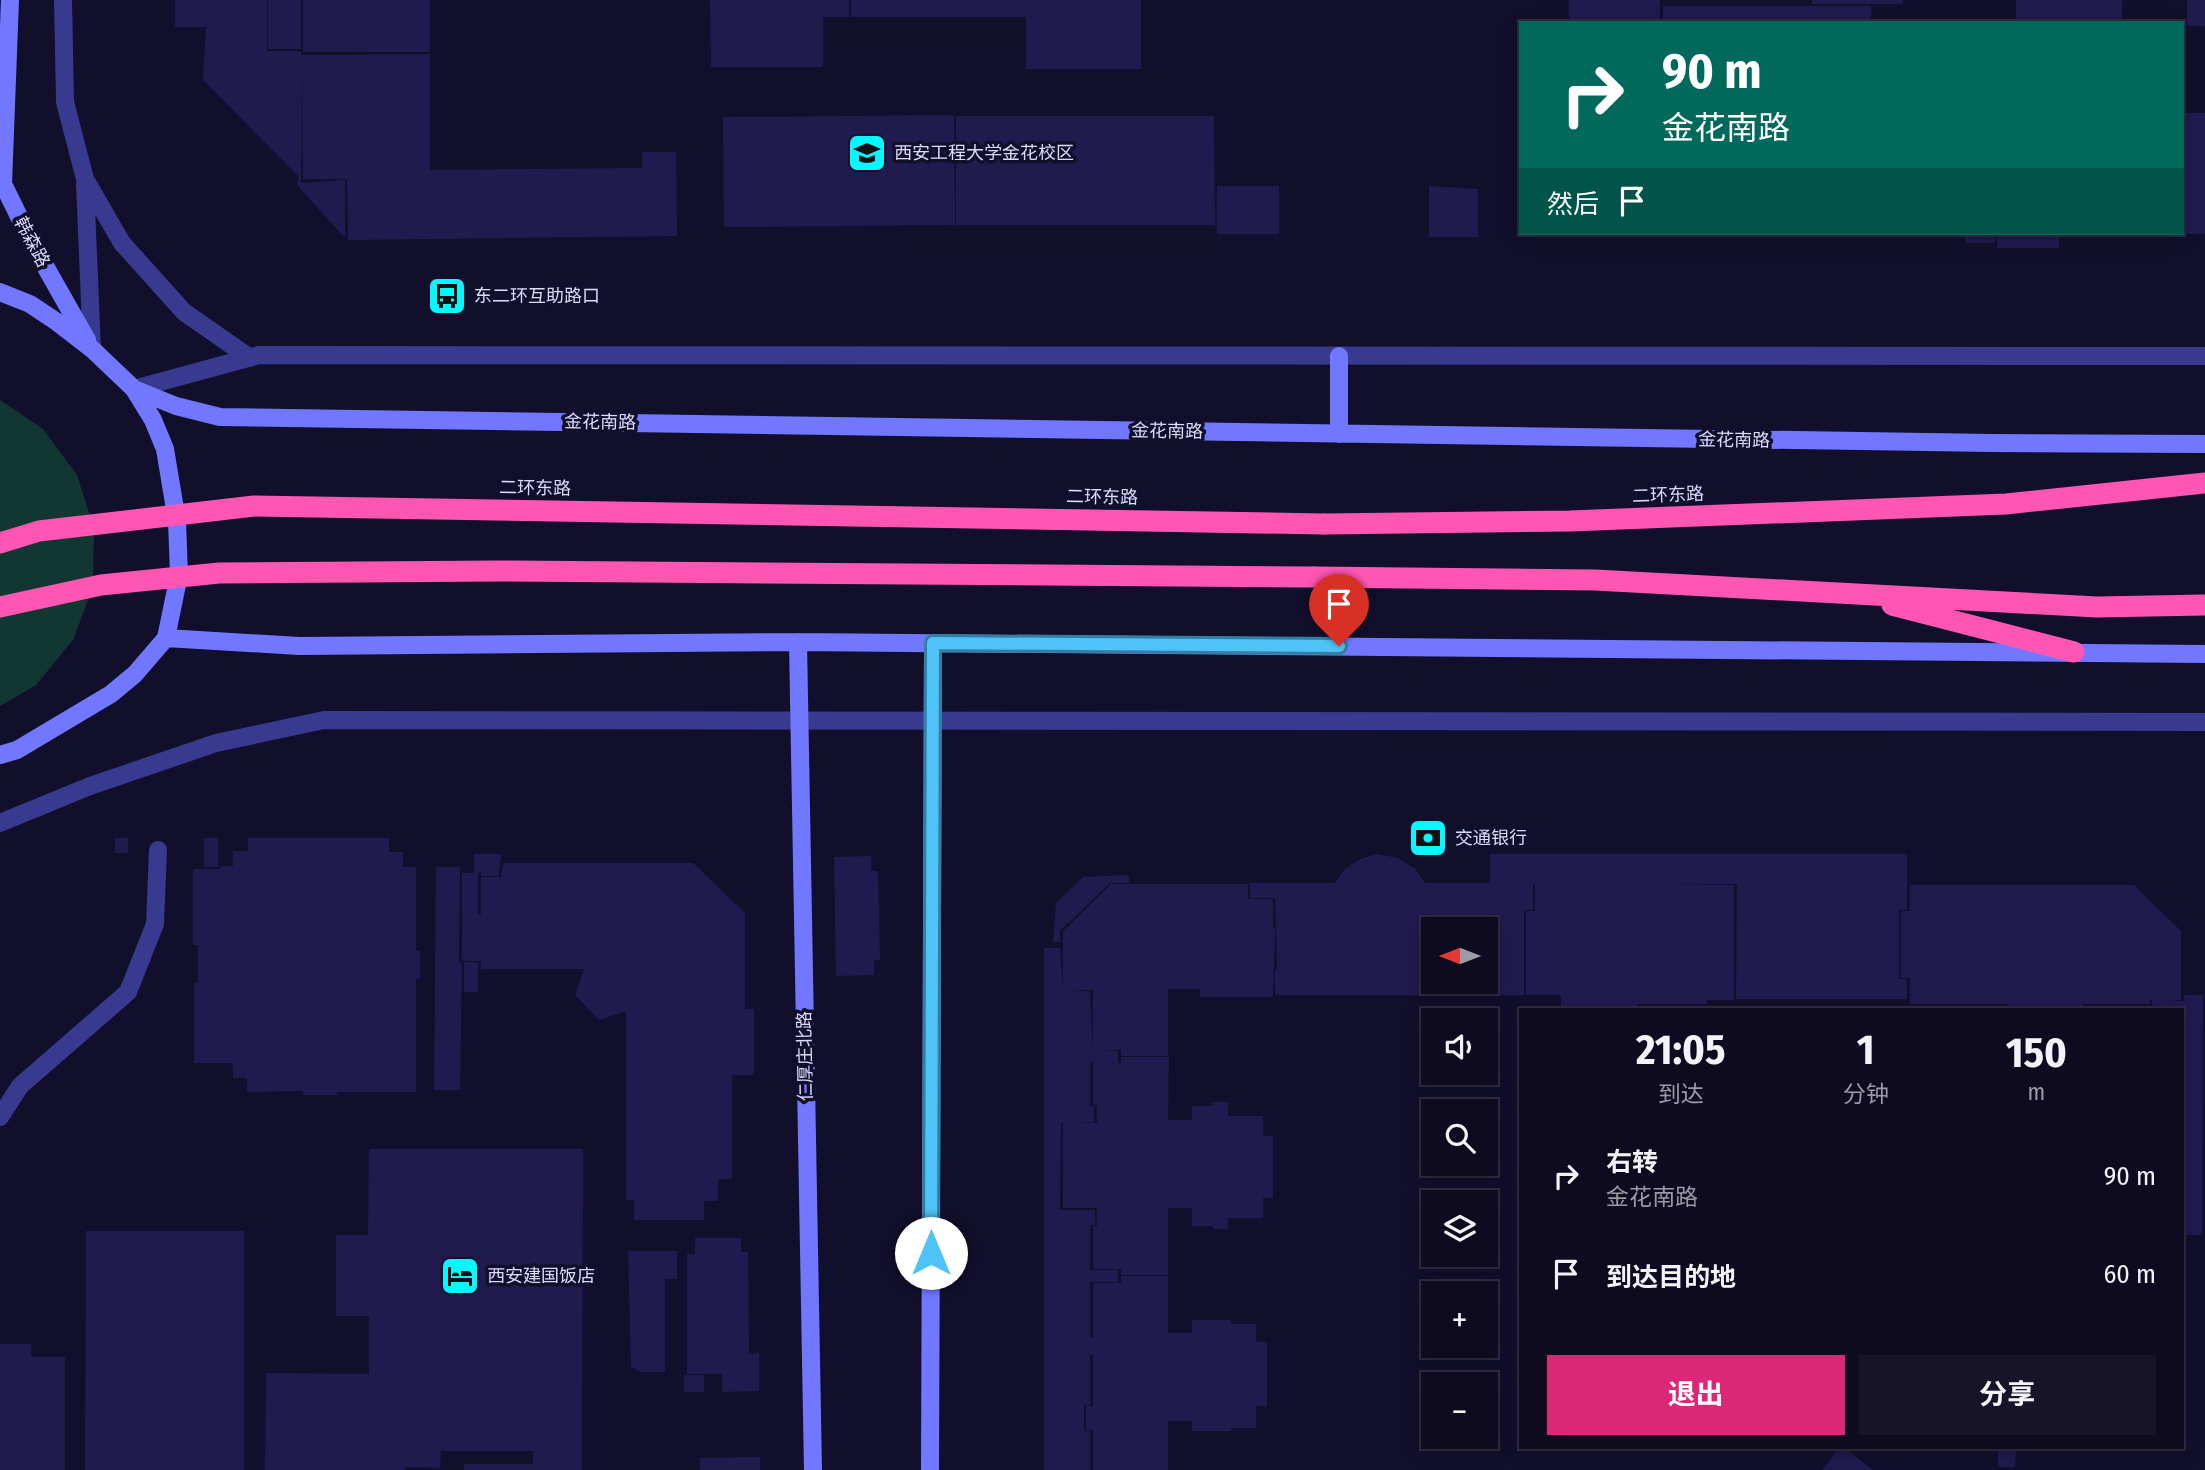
<!DOCTYPE html>
<html lang="zh">
<head>
<meta charset="utf-8">
<style>
	body { margin:0; font-family:"Fira Sans Condensed","Noto Sans SC",sans-serif; background:#17142a; color:#f1f3f6; height:100vh; display:flex; flex-direction:column; font-size:26px; white-space:nowrap }
	* { box-sizing:border-box; margin:0 }
	p { font-size:23px; color:#9b9ba5 }
	.icon { flex:none; width:38px; height:38px; fill:none; stroke:currentColor; stroke-width:2; stroke-linecap:round; stroke-linejoin:round }
	.map { position:relative; flex:1; overflow:hidden }
	.details { position:absolute; left:1519px; top:1008px; width:665px; height:441px; display:flex; flex-direction:column; background:#0e0b21; border-radius:0px; box-shadow:0 4px 18px #0003,0 0 0 2px #2e2b3f }
	.details>* { flex:none }
	.banner { position:absolute; left:1519px; top:21px; width:665px; height:214px; border-radius:0px; box-shadow:0 4px 18px #0003,0 0 0 2px #2e2b3f; background:#00695c; color:#fff; overflow:hidden }
	.needle { width:46px; rotate:270deg }
	.fabs { position:absolute; left:1421px; top:917px; display:grid; gap:14px }
	.fabs a { display:grid; place-items:center; width:77px; height:77px; border-radius:0px; background:#0e0b21; box-shadow:0 4px 18px #0003,0 0 0 2px #2e2b3f; font-size:35px }
	.pin { position:absolute; display:grid; place-items:center; width:60px; height:60px; color:#fff; margin:-72px -30px; border-radius:50% 50% 50% 0; rotate:-45deg; box-shadow:0 0 7px #0007 }
	.pin .icon { rotate:45deg }
	.me { position:absolute; width:77px; margin:-38px; rotate:0deg; stroke-linejoin:round; filter:drop-shadow(0 0 5px #0008) }
	.turn { display:flex; align-items:center; gap:24px; height:147px; padding:0 28px; font-size:32px }
	.turn .icon { width:91px; height:91px; stroke-width:2.5 }
	.turn b { display:block; font-size:49px; line-height:60px }
	.then { display:flex; align-items:center; height:66px; padding:0 28px; background:#0003; gap:14px; font-size:26px }
	.eta { display:flex; justify-content:space-evenly; align-items:center; height:119px; text-align:center }
	.eta b { font-size:42px; font-weight:700; line-height:49px }
	.button { display:flex; gap:14px; margin-top:auto; padding:14px 28px }
	.button a { flex:1; height:80px; border-radius:0px; background:#db2777; color:#fff; font-size:28px; font-weight:700; line-height:80px; text-align:center }
	.button a+a { background:#17142a; color:#f1f3f6 }
	ul { padding:0; list-style:none }
	li { display:flex; align-items:center; gap:21px; height:98px; padding:0 28px }
	li div { flex:1 }
	li b { display:block; font-size:26px }
	li em { font-style:normal }
	.map>svg:first-child { display:block }
	.green { fill:#123733 }
	.building { fill:#211a4f; fill-rule:evenodd }
	.lines { fill:none; stroke-linecap:round; stroke-linejoin:round }
	.lane { stroke:#373a8e; stroke-width:18 }
	.street { stroke:#373a8e; stroke-width:18 }
	.secondary { stroke:#7178ff; stroke-width:18 }
	.highway { stroke:#ff55b3; stroke-width:21 }
	.highway-bridge { stroke:#ff55b3; stroke-width:21 }
	.route-casing { stroke:#337fa1; stroke-width:18 }
	.route { stroke:#4fc3f7; stroke-width:12 }
	.labels { text-anchor:middle; stroke-width:7; stroke-linejoin:round; paint-order:stroke }
	.poi-label { font-size:18px; fill:#dcdaff; stroke:#120f2c; text-anchor:start }
	.street-label { font-size:18px; fill:#dcdaff; stroke:#120f2c }
</style>
</head>
<body>
<div class="map">
<svg width="2205" height="1470" viewBox="0 0 2205 1470">
	<rect width="100%" height="100%" fill="#120f2c"/>
	<path class="green" d="M 0,400 L 43,429 L 77,475 L 94,529 L 93,587 L 73,640 L 36,685 L 0,706 Z"/>
	<path class="building" d="M 175,0 L 267,0 L 267,51 L 301,51 L 301,55 L 430,54 L 430,170 L 642,168 L 642,152 L 676,152 L 677,236 L 348,240 L 347,179 L 303,179 L 302,70 L 301,183 L 345,180 L 345,238 L 297,185 L 298,176 L 203,80 L 206,27 L 175,27 Z
		M 268,0 L 301,0 L 301,49 L 268,49 Z
		M 303,0 L 430,0 L 430,52 L 303,52 Z
		M 710,0 L 849,0 L 849,17 L 823,17 L 823,67 L 711,67 Z
		M 851,0 L 1141,0 L 1141,69 L 1026,69 L 1026,17 L 851,17 Z
		M 1569,0 L 1660,0 L 1660,23 L 1569,23 Z
		M 1812,0 L 1903,0 L 1903,4 L 1812,4 Z
		M 2016,0 L 2122,0 L 2122,23 L 2016,23 Z
		M 2187,0 L 2205,0 L 2205,26 L 2187,26 Z
		M 1663,6 L 1871,6 L 1871,23 L 1663,23 Z
		M 2182,113 L 2205,113 L 2205,234 L 2182,234 Z
		M 954,115 L 955,225 L 724,227 L 723,117 Z
		M 956,116 L 1214,116 L 1215,225 L 956,225 Z
		M 1217,186 L 1279,186 L 1279,234 L 1217,234 Z
		M 1429,186 L 1478,189 L 1478,237 L 1429,237 Z
		M 1965,233 L 1995,233 L 1995,243 L 1965,243 Z
		M 1997,233 L 2059,233 L 2059,248 L 1997,248 Z
		M 115,838 L 128,838 L 128,853 L 115,853 Z
		M 204,838 L 218,838 L 218,867 L 204,867 Z
		M 248,838 L 389,838 L 389,852 L 403,852 L 403,867 L 416,867 L 416,951 L 420,951 L 420,979 L 416,979 L 416,1092 L 337,1092 L 337,1095 L 303,1095 L 303,1091 L 247,1092 L 247,1078 L 233,1078 L 233,1063 L 194,1063 L 194,983 L 198,983 L 198,945 L 193,945 L 193,869 L 220,869 L 220,866 L 233,866 L 233,851 L 248,851 Z
		M 474,854 L 501,854 L 499,876 L 481,876 L 481,872 L 478,872 L 478,914 L 481,914 L 481,877 L 501,877 L 503,863 L 693,863 L 745,913 L 745,1009 L 754,1009 L 754,1075 L 732,1075 L 732,1179 L 718,1179 L 718,1201 L 704,1201 L 704,1220 L 634,1220 L 634,1200 L 626,1200 L 626,1011 L 599,1020 L 575,995 L 584,969 L 481,969 L 481,961 L 462,961 L 462,873 L 474,873 Z
		M 1376,854 L 1398,858 L 1415,869 L 1425,883 L 1490,883 L 1490,854 L 1907,854 L 1907,910 L 1899,910 L 1899,979 L 1907,979 L 1907,999 L 1736,999 L 1737,884 L 1655,884 L 1734,885 L 1734,1000 L 1707,1000 L 1707,1004 L 1637,1004 L 1637,1010 L 1561,1010 L 1561,995 L 1526,995 L 1526,911 L 1535,911 L 1535,884 L 1533,884 L 1533,910 L 1524,910 L 1524,995 L 1275,995 L 1275,970 L 1277,969 L 1275,898 L 1250,898 L 1250,883 L 1335,883 L 1344,870 L 1358,860 ZM 1433,929 L 1486,929 L 1486,982 L 1433,982 Z
		M 871,856 L 871,871 L 878,871 L 880,960 L 874,960 L 874,975 L 836,976 L 834,857 Z
		M 436,867 L 460,867 L 459,962 L 462,962 L 460,1090 L 434,1090 Z
		M 1129,875 L 1129,883 L 1110,883 L 1060,931 L 1060,942 L 1053,942 L 1056,903 L 1083,877 Z
		M 1111,884 L 1248,884 L 1248,899 L 1273,899 L 1273,927 L 1275,927 L 1273,997 L 1200,997 L 1200,989 L 1168,989 L 1168,1056 L 1121,1056 L 1121,1050 L 1101,1050 L 1118,1051 L 1118,1063 L 1121,1063 L 1121,1057 L 1169,1057 L 1168,1120 L 1192,1120 L 1192,1106 L 1212,1106 L 1212,1102 L 1228,1102 L 1228,1116 L 1263,1116 L 1263,1136 L 1273,1136 L 1273,1198 L 1263,1198 L 1263,1218 L 1228,1218 L 1228,1229 L 1213,1229 L 1213,1226 L 1192,1226 L 1192,1208 L 1168,1208 L 1168,1275 L 1121,1275 L 1121,1269 L 1093,1269 L 1093,1226 L 1097,1226 L 1097,1208 L 1063,1208 L 1063,1122 L 1061,1122 L 1060,1210 L 1095,1210 L 1095,1225 L 1090,1225 L 1090,1270 L 1118,1270 L 1118,1282 L 1090,1282 L 1090,1337 L 1093,1337 L 1093,1283 L 1121,1283 L 1121,1276 L 1168,1276 L 1168,1333 L 1192,1333 L 1192,1320 L 1231,1320 L 1231,1324 L 1256,1324 L 1256,1342 L 1267,1342 L 1267,1406 L 1256,1406 L 1256,1428 L 1231,1428 L 1231,1431 L 1192,1431 L 1192,1421 L 1168,1421 L 1168,1470 L 1093,1470 L 1093,1430 L 1086,1430 L 1086,1406 L 1093,1406 L 1093,1355 L 1090,1355 L 1090,1405 L 1081,1406 L 1084,1406 L 1084,1431 L 1090,1431 L 1090,1470 L 1044,1470 L 1044,948 L 1060,948 L 1063,991 L 1063,931 ZM 1072,990 L 1093,990 L 1093,1051 L 1090,992 ZM 1090,1062 L 1093,1062 L 1093,1105 L 1097,1105 L 1097,1123 L 1075,1123 L 1094,1122 L 1094,1106 L 1090,1106 Z
		M 1910,885 L 2134,885 L 2181,931 L 2181,1000 L 2165,1001 L 2184,1001 L 2184,995 L 2203,995 L 2202,1235 L 2182,1235 L 2182,1010 L 2084,1010 L 2084,1006 L 2152,1006 L 2152,1000 L 2150,1000 L 2150,1004 L 2083,1004 L 2082,1010 L 2008,1010 L 2008,1004 L 1910,1004 L 1910,978 L 1901,978 L 1901,911 L 1910,911 Z
		M 464,962 L 478,962 L 478,992 L 464,992 Z
		M 369,1149 L 583,1149 L 582,1470 L 464,1470 L 464,1464 L 533,1464 L 533,1451 L 441,1451 L 440,1468 L 405,1467 L 405,1470 L 265,1470 L 266,1373 L 369,1374 L 369,1316 L 336,1316 L 336,1235 L 368,1235 Z
		M 86,1231 L 244,1231 L 244,1470 L 85,1470 Z
		M 695,1238 L 741,1238 L 741,1252 L 748,1252 L 749,1354 L 759,1353 L 759,1391 L 722,1392 L 722,1374 L 687,1374 L 687,1254 L 695,1254 Z
		M 628,1251 L 677,1251 L 677,1279 L 665,1279 L 665,1372 L 641,1372 L 631,1367 Z
		M 0,1344 L 31,1344 L 31,1357 L 65,1357 L 65,1470 L 0,1470 Z
		M 684,1375 L 704,1375 L 704,1392 L 684,1392 Z
		M 1840,1447 L 1844,1447 L 1873,1470 L 1822,1470 Z
		M 1998,1447 L 2016,1447 L 2015,1467 L 1998,1467 Z
		M 760,1457 L 760,1470 L 700,1470 L 700,1458 Z"/>
	<g class="lines">
		<path class="lane" d="M 0,1117 L 20,1086 L 128,992 L 155,924 L 158,850"/>
		<path class="street" d="M 63,0 L 65,102 L 85,179 L 122,243 L 184,312 L 250,358
			M 85,184 L 92,349
			M 134,389 L 259,355 L 2205,356
			M 0,823 L 90,786 L 216,743 L 324,720 L 2205,722"/>
		<path class="secondary" d="M 10,0 L 3,184 L 32,243 L 87,340
			M 0,292 L 30,304 L 57,322 L 92,349 L 134,389 L 153,420 L 165,449 L 177,521 L 179,575 L 166,638 L 135,674 L 111,694 L 17,750 L 0,755
			M 1339,356 L 1339,434
			M 134,389 L 176,406 L 220,417 L 1992,443 L 2205,444
			M 166,638 L 299,646 L 798,642 L 2205,654
			M 798,642 L 813,1470
			M 930,1470 L 933,643"/>
		<path class="highway" d="M 1324,524 L 1570,521 L 2006,504 L 2205,483
			M 1314,577 L 1595,580 L 2097,607 L 2205,605
			M 1892,605 L 2074,652"/>
		<path class="highway-bridge" d="M 0,543 L 39,531 L 254,506 L 1324,524
			M 0,607 L 101,585 L 219,573 L 499,571 L 1314,577"/>
	</g>
	<g class="lines">
		<defs>
			<path id="route" d="M 931,1253 L 933,643 L 1339,646"/>
		</defs>
		<use href="#route" class="route-casing"/>
		<use href="#route" class="route"/>
	</g>
	<defs>
		<symbol id="university-square" viewBox="-11 -11 22 22"><rect x="-9" y="-9" width="18" height="18" rx="4" fill="#06f8ff" stroke="#120f2c"/><path d="M0-5L7-2L0 1L-7-2ZM-4 1L0 2.5L4 1V4Q0 6-4 4Z" fill="#111"/></symbol>
		<symbol id="bus-square" viewBox="-11 -11 22 22"><rect x="-9" y="-9" width="18" height="18" rx="4" fill="#06f8ff" stroke="#120f2c"/><path d="M-5-6H5V4H4V6H2V4H-2V6H-4V4H-5ZM-3.5-4V0h7V-4ZM-3.5 1.2v1.5H-2V1.2ZM2 1.2v1.5H3.5V1.2Z" fill="#111"/></symbol>
		<symbol id="bank-square" viewBox="-11 -11 22 22"><rect x="-9" y="-9" width="18" height="18" rx="4" fill="#06f8ff" stroke="#120f2c"/><path d="M-6-4H6V4H-6ZM0-2.3a2.3 2.3 0 1 0 0 4.6a2.3 2.3 0 1 0 0-4.6Z" fill="#111"/></symbol>
		<symbol id="hotel-square" viewBox="-11 -11 22 22"><rect x="-9" y="-9" width="18" height="18" rx="4" fill="#06f8ff" stroke="#120f2c"/><path d="M-6-4.5h1.5V1H6V5H4.5V3h-9V5H-6ZM-4 0a1.8 1.8 0 1 1 3.6 0ZM.5 0V-2.5h3Q6-2.5 6 0Z" fill="#111"/></symbol>
	</defs>
	<g fill-rule="evenodd">
		<use href="#university-square" x="845" y="131" width="44" height="44"/>
		<use href="#bus-square" x="425" y="274" width="44" height="44"/>
		<use href="#bank-square" x="1406" y="816" width="44" height="44"/>
		<use href="#hotel-square" x="438" y="1254" width="44" height="44"/>
	</g>
	<g class="labels">
		<g class="poi-label">
			<text x="894" y="159">西安工程大学金花校区</text>
			<text x="474" y="302">东二环互助路口</text>
			<text x="1455" y="844">交通银行</text>
			<text x="487" y="1282">西安建国饭店</text>
		</g>
		<g class="street-label">
			<text transform="translate(32 242) rotate(62)" y="6">韩森路</text>
			<text transform="translate(600 422) rotate(1)" y="6">金花南路</text>
			<text transform="translate(1167 431) rotate(1)" y="6">金花南路</text>
			<text transform="translate(1734 440) rotate(1)" y="6">金花南路</text>
			<text transform="translate(535 488) rotate(1)" y="6">二环东路</text>
			<text transform="translate(1668 495) rotate(-2)" y="6">二环东路</text>
			<text transform="translate(1102 497) rotate(1)" y="6">二环东路</text>
			<text transform="translate(805 1056) rotate(-91)" y="6">仁厚庄北路</text>
		</g>
	</g>
</svg>
<div class="fabs">
<a><svg class="needle" viewBox="-14 -14 28 28"><path d="M0-13l5 13h-10z" fill="#e53935"/><path d="M0 13l5-13h-10z" fill="#9b9ba5"/></svg></a>
<a><svg class="icon" aria-label="sound" viewBox="0 0 24 24"><path d="M4 9h4l5-4v14l-5-4H4zM17 9q2 3 0 6"/></svg></a>
<a><svg class="icon" aria-label="search" viewBox="0 0 24 24"><circle cx="10" cy="10" r="6"/><path d="M15 15l6 6"/></svg></a>
<a><svg class="icon" aria-label="layers" viewBox="0 0 24 24"><path d="M12 4l9 5-9 5-9-5zM3 14l9 5 9-5"/></svg></a>
<a>+</a>
<a>−</a>
</div>
<div class="pin" style="left:1339px;top:646px;background:#d93025"><svg class="icon" aria-label="arrive" viewBox="0 0 24 24"><path d="M6 21V4h12l-3 4 3 4H6"/></svg></div>
<svg class="me" style="left:931px;top:1253px" viewBox="-20 -20 40 40"><circle r="19" fill="#fff"/><path d="M0-13L10 11 0 6-10 11z" fill="#4fc3f7"/></svg>
<div class="banner">
<div class="turn"><svg class="icon" aria-label="right" viewBox="0 0 24 24"><path d="M7 20v-9h11M14 6l5 5-5 5"/></svg><div><b>90 m</b>金花南路</div></div>
<div class="then">然后<svg class="icon" aria-label="arrive" viewBox="0 0 24 24"><path d="M6 21V4h12l-3 4 3 4H6"/></svg></div>
</div>
<section class="details">
<div class="eta">
<div><b>21:05</b><p>到达</p></div>
<div><b>1</b><p>分钟</p></div>
<div><b>150</b><p>m</p></div>
</div>
<ul>
<li><svg class="icon" aria-label="right" viewBox="0 0 24 24"><path d="M7 20v-9h11M14 6l5 5-5 5"/></svg><div><b>右转</b><p>金花南路</p></div><em>90 m</em></li>
<li><svg class="icon" aria-label="arrive" viewBox="0 0 24 24"><path d="M6 21V4h12l-3 4 3 4H6"/></svg><div><b>到达目的地</b></div><em>60 m</em></li>
</ul>
<div class="button"><a>退出</a><a>分享</a></div>
</section>
</div>
</body>
</html>
